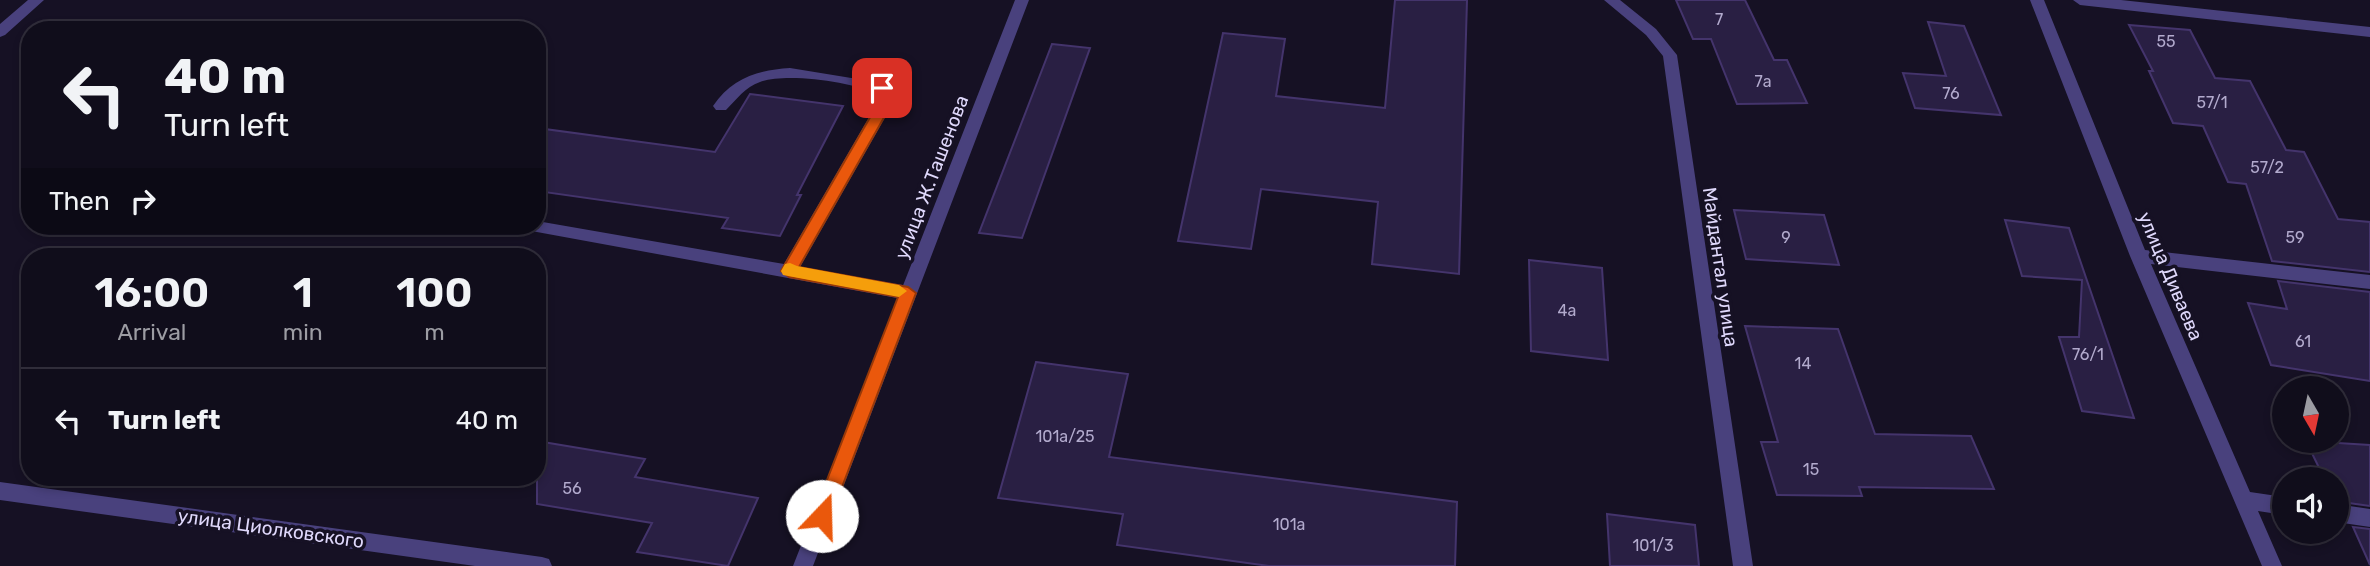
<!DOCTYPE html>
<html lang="en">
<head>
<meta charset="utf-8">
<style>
	body { margin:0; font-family:Rubik,sans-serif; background:#191624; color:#f1f3f6; height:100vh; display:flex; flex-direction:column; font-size:26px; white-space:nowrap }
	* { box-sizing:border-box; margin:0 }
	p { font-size:23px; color:#9c9ca3 }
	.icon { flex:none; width:38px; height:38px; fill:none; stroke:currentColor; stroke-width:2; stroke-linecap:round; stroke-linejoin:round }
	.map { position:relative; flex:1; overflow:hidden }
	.drawer { position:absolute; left:21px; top:248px; width:525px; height:238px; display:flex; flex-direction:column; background:#100d1b; border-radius:28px; box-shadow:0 4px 10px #0003,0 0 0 2px #302d3a }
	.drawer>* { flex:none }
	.top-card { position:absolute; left:21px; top:21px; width:525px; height:214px; border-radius:28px; box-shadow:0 4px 10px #0003,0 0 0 2px #302d3a; background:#100d1b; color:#f1f3f6; overflow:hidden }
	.needle { width:46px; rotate:171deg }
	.controls { position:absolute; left:2272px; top:376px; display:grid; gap:14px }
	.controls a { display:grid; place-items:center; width:77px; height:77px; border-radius:50%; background:#100d1b; box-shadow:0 4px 10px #0003,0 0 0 2px #302d3a; font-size:35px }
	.pin { position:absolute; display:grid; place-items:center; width:60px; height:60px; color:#fff; margin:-30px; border-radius:14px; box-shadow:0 4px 10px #0006 }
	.me { position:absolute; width:77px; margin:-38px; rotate:21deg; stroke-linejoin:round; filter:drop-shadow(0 0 5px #0008) }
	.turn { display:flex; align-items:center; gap:24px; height:147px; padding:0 28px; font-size:32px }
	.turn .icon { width:91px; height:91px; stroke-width:2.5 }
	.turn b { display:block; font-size:49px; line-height:60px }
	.then { display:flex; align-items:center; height:66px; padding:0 28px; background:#0003; gap:14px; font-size:26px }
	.eta { display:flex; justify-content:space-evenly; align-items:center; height:119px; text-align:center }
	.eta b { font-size:42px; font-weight:600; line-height:49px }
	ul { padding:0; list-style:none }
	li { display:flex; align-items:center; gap:21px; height:105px; padding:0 28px; border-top:2px solid #302d3a }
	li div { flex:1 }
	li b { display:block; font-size:26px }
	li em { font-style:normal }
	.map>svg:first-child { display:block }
	.building { fill:#291f43; stroke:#44346c; stroke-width:2 }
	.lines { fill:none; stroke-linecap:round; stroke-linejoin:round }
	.lane { fill:#49417d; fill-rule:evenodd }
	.street { fill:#49417d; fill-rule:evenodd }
	.route { fill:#ea580c; stroke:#983908; stroke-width:2 }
	.slow { fill:#f59e0b }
	.labels { text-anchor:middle; stroke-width:7; stroke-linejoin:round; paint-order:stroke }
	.number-label { font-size:16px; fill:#b2aacd }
	.street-label { font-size:19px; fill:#dfd8fb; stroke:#161124 }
</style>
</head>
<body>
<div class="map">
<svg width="2370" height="566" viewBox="0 0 2370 566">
	<rect width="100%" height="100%" fill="#161124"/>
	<path class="building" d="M 1395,0 L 1467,0 L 1459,274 L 1372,264 L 1378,202 L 1261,189 L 1251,249 L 1178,241 L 1223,33 L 1285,39 L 1276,96 L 1385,108 Z
		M 1676,0 L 1745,0 L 1774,60 L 1787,60 L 1807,103 L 1737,104 L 1711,39 L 1693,39 Z
		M 1928,22 L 1964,26 L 2001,115 L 1915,108 L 1903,73 L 1946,76 Z
		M 2129,25 L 2190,30 L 2215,78 L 2250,81 L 2286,150 L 2304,152 L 2338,219 L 2370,222 L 2370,272 L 2272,261 L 2246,184 L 2228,182 L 2203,126 L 2173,123 L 2149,71 L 2153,71 Z
		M 1052,44 L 1090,48 L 1022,238 L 979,233 Z
		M 750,94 L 843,106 L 797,195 L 801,195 L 780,236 L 722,228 L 728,218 L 537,191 L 537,128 L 715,152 Z
		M 1734,210 L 1824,215 L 1839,265 L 1746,259 Z
		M 2005,220 L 2069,228 L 2134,418 L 2082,411 L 2059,337 L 2079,337 L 2082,280 L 2022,276 Z
		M 1529,260 L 1602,268 L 1608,360 L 1531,351 Z
		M 2278,281 L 2370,292 L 2370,381 L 2271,365 L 2248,303 L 2287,309 Z
		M 1745,326 L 1838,329 L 1875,434 L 1971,436 L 1994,489 L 1859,487 L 1862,496 L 1777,495 L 1761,442 L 1778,442 Z
		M 1036,362 L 1128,374 L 1109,457 L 1457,502 L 1455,566 L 1269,566 L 1117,545 L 1123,514 L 998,498 Z
		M 537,441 L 645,459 L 635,477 L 758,498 L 728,566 L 637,552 L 652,523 L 537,504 Z
		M 2306,441 L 2370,445 L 2370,506 L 2342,502 L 2336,489 L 2336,480 L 2325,480 Z
		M 1607,514 L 1695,525 L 1699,566 L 1610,566 Z
		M 2353,527 L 2370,529 L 2370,565 Z"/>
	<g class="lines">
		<path class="lane" d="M 790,68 L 882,83 L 887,84 L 894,93 L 891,107 L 800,267 L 908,286 L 914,288 L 917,293 L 914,298 L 908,300 L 526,230 L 524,226 L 537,226 L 537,221 L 784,264 L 875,107 L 878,94 C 853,82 786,72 760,82 C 745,87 737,99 726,110 L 716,110 L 713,106 C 732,78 758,70 790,68 Z"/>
		<path class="street" d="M 28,0 L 44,0 L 5,35 L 0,37 L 0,24 Z
			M 1015,0 L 1029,0 L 813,566 L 793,566 Z
			M 1604,0 L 1620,0 L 1656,29 L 1677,55 L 1753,566 L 1733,566 L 1663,56 L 1646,35 Z
			M 2030,0 L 2044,0 L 2145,250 L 2370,275 L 2370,289 L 2151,264 L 2250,492 L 2284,497 L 2284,515 L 2258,511 L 2282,566 L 2262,566 L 2130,256 Z
			M 2073,0 L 2121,0 L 2370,27 L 2370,37 L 2080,5 Z
			M 0,482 L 542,557 L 549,559 L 552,566 L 475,566 L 0,500 Z
			M 2336,504 L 2370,509 L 2370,527 L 2336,522 Z"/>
	</g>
	<path class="route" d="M 882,83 L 887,85 L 894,98 L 890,107 L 799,267 L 908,287 L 916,293 L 831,516 L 829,522 L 822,524 L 816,522 L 813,516 L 898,297 L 789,277 L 781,271 L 876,107 L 880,98 L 875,88 Z"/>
	<path class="slow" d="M 790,263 L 797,266 L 899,285 L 907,291 L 899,297 L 783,275 L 781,271 L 785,264 Z"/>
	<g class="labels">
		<g class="number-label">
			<text x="1719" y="25">7</text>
			<text x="2166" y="47">55</text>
			<text x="1763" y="87">7а</text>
			<text x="1951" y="99">76</text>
			<text x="2212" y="108">57/1</text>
			<text x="2267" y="173">57/2</text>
			<text x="1786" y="243">9</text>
			<text x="2295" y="243">59</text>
			<text x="1567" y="316">4а</text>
			<text x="2303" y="347">61</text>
			<text x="2088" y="360">76/1</text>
			<text x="1803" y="369">14</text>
			<text x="1065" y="442">101а/25</text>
			<text x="1811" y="475">15</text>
			<text x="572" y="494">56</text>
			<text x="1289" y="530">101а</text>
			<text x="1653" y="551">101/3</text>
		</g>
		<g class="street-label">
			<text transform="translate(931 177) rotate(-69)" y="7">улица Ж.Ташенова</text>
			<text transform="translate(1721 267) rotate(82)" y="7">Майдантал улица</text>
			<text transform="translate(2171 276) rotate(67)" y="7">улица Диваева</text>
			<text transform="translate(271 528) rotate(8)" y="7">улица Циолковского</text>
		</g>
	</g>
</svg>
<div class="controls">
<a><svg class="needle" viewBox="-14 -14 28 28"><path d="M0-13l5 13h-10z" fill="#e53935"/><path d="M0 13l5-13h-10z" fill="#9c9ca3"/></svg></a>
<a><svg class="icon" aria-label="sound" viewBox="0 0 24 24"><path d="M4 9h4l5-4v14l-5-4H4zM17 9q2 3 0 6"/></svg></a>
</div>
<div class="pin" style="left:882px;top:88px;background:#d93025"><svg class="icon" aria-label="arrive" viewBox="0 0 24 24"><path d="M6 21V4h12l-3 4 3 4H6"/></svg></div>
<svg class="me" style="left:822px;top:516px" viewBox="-20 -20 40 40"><circle r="19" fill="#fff"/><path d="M0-13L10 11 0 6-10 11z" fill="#ea580c"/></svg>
<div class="top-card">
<div class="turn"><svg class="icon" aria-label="left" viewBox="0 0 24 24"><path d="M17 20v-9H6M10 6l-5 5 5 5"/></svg><div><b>40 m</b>Turn left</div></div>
<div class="then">Then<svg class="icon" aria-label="right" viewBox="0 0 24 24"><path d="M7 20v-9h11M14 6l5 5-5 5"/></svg></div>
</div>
<section class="drawer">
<div class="eta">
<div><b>16:00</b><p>Arrival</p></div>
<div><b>1</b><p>min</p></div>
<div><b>100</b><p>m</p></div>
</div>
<ul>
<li><svg class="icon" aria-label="left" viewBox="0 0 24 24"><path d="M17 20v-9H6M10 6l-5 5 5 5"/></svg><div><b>Turn left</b></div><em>40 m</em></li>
</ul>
</section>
</div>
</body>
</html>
